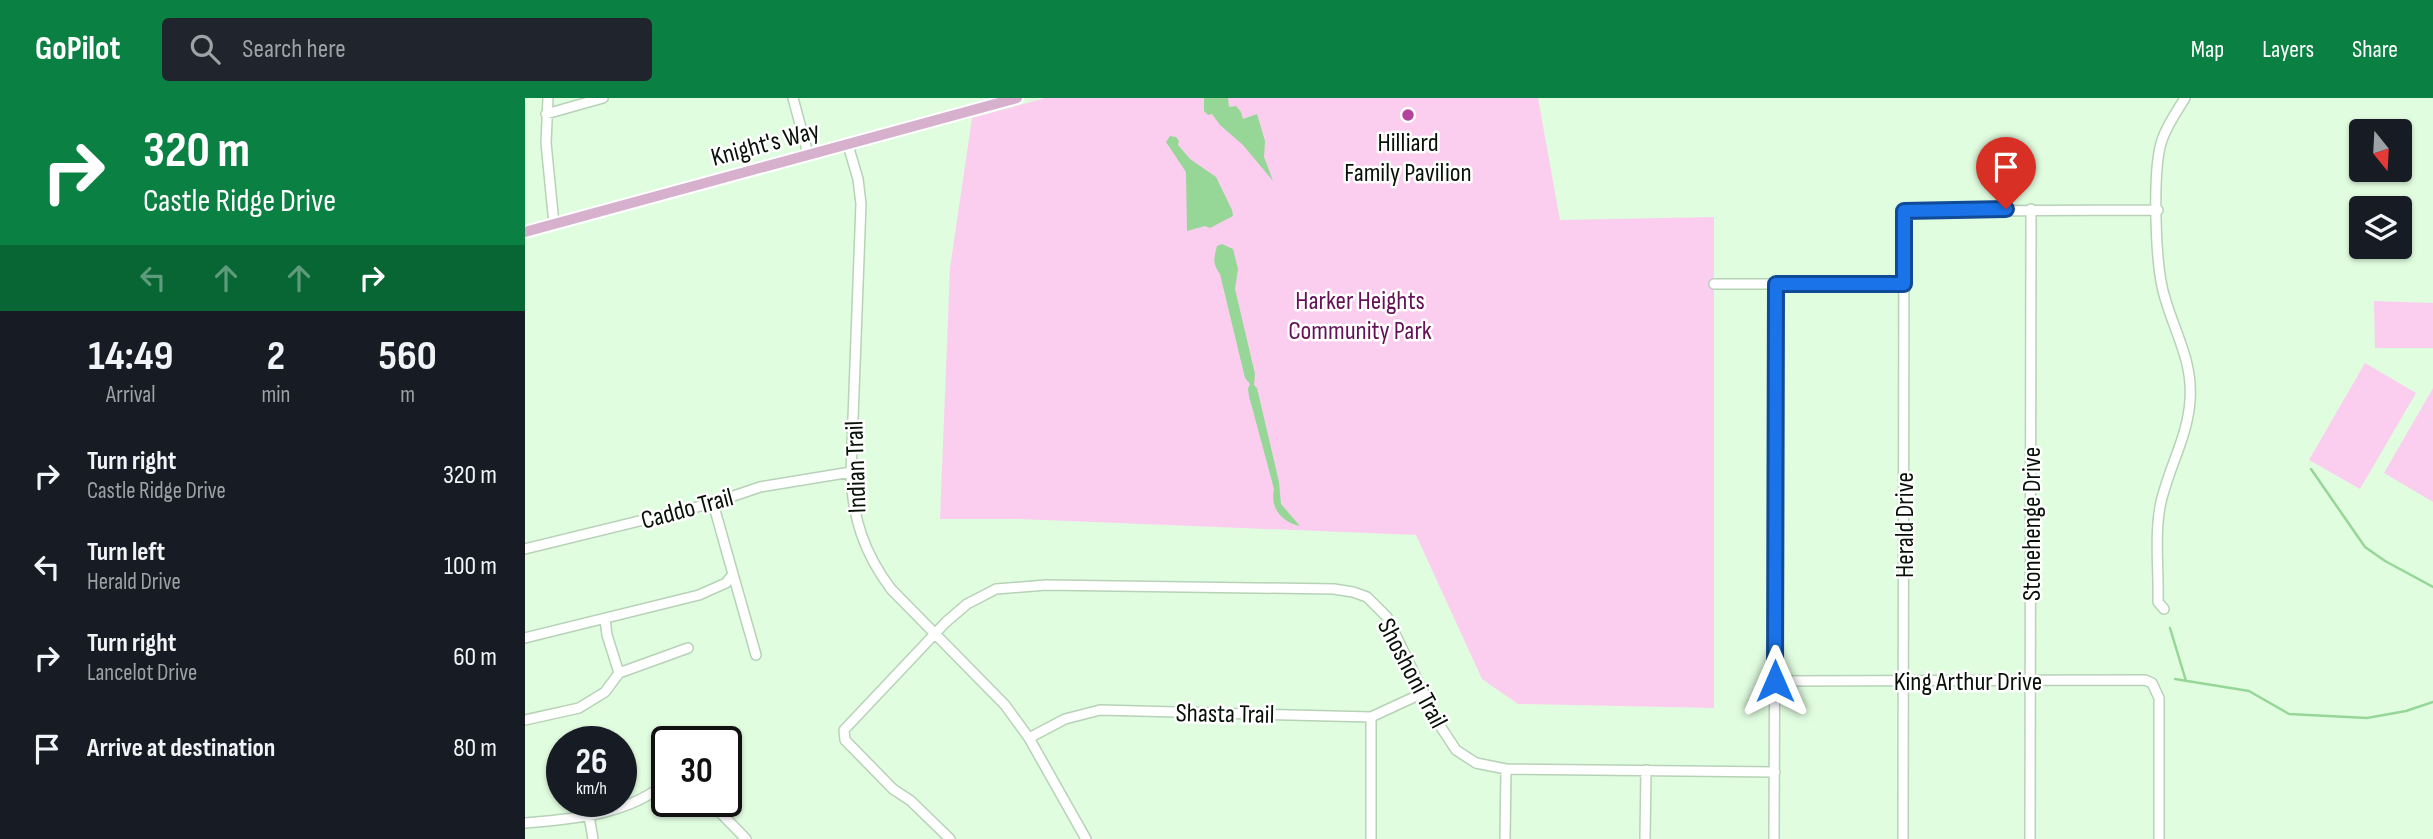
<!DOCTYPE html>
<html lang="en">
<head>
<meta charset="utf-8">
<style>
	body { margin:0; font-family:"Sofia Sans Condensed",sans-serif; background:#20242c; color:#f1f3f6; height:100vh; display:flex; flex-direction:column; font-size:26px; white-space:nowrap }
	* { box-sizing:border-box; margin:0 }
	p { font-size:23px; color:#9ea1a6 }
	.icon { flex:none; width:38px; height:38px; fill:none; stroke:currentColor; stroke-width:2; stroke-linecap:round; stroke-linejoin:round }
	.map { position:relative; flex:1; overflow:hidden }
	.panel { display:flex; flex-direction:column; background:#171b24; width:525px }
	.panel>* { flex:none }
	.banner { background:#0b8043; color:#fff; overflow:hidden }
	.needle { width:46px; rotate:162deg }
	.buttons { position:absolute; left:1824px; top:21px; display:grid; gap:14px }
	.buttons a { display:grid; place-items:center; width:63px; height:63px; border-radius:7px; background:#171b24; box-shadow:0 2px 5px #0004; font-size:35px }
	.speed { position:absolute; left:21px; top:628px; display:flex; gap:14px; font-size:35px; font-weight:700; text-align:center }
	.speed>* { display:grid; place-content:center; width:91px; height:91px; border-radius:50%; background:#171b24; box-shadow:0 2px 5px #0004; line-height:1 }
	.speed small { font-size:18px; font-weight:400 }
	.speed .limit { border:4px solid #111; border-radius:10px; background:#fff; color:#111 }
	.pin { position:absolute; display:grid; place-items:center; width:60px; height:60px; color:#fff; margin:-72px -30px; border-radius:50% 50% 50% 0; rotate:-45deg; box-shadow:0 0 7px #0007 }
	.pin .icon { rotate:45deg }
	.me { position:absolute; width:77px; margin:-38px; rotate:0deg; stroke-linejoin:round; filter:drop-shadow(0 0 5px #0008) }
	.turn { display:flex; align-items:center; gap:24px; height:147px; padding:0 28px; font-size:32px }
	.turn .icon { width:91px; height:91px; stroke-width:2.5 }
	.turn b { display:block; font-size:49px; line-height:60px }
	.lanes { display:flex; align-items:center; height:66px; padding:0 28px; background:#0003; justify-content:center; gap:35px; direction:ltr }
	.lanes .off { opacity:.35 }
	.eta { display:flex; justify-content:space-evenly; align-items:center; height:119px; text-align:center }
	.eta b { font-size:42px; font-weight:700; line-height:49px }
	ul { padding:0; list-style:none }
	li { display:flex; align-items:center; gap:21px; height:91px; padding:0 28px }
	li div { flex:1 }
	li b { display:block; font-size:26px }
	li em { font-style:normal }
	header { display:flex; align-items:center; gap:42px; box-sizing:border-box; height:98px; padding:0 35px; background:#0b8043; color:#fff }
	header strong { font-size:33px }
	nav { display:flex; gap:38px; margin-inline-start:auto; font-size:24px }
	.search { width:490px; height:63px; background:#20242c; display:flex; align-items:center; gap:18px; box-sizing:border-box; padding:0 24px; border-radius:7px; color:#9ea1a6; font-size:26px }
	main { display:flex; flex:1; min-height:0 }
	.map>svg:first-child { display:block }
	.green { fill:#fbceef }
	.water { fill:#96d697 }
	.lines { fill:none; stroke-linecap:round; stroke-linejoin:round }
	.stream { stroke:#96d697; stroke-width:2.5 }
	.minor-casing { stroke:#b7d2b7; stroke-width:12 }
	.major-casing { stroke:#fff; stroke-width:14 }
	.minor { stroke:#fff; stroke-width:9 }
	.major { stroke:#d6b0cd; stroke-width:10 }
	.route-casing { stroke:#114b97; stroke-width:18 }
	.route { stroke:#1a73e8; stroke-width:12 }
	.poi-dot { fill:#b3439f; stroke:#fff; stroke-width:2.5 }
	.labels { text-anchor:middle; stroke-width:5; stroke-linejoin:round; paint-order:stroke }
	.poi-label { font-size:26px; fill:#081108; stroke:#fff }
	.street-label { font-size:26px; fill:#081108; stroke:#fff }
	.park-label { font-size:26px; fill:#641157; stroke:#fff }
</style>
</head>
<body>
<header>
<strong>GoPilot</strong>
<div class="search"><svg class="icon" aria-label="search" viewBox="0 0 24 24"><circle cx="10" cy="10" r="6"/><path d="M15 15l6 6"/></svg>Search here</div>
<nav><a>Map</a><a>Layers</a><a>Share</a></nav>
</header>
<main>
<section class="panel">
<div class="banner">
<div class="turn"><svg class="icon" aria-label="right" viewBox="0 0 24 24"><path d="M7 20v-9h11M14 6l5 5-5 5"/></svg><div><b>320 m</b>Castle Ridge Drive</div></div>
<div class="lanes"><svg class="icon off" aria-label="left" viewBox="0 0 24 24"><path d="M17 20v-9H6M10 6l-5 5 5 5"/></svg><svg class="icon off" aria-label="ahead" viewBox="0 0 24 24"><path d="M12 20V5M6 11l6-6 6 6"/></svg><svg class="icon off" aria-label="ahead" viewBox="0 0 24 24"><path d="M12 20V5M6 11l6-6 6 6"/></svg><svg class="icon" aria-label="right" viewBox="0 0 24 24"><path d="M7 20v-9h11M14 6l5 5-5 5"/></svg></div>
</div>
<div class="eta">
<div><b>14:49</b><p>Arrival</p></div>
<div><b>2</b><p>min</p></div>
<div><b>560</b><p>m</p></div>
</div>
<ul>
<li><svg class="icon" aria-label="right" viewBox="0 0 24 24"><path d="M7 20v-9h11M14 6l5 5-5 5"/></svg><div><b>Turn right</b><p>Castle Ridge Drive</p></div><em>320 m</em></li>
<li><svg class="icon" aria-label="left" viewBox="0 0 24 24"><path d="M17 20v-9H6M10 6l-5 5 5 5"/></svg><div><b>Turn left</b><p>Herald Drive</p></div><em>100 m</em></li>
<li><svg class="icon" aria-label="right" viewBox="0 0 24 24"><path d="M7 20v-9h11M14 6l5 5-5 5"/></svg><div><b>Turn right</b><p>Lancelot Drive</p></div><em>60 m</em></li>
<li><svg class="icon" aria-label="arrive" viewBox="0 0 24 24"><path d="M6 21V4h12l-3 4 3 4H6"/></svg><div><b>Arrive at destination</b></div><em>80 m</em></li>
</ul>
</section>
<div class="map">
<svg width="1908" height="741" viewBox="0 0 1908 741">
	<rect width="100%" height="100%" fill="#e1fde0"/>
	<path class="green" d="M 520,0 L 1013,0 L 1035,122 L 1189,119 L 1189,610 L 993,606 L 957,581 L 891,437 L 494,421 L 415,421 L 425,170 L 447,20 Z
		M 1849,203 L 1908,205 L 1908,250 L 1850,250 Z
		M 1840,265 L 1891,295 L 1835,391 L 1784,362 Z
		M 1908,290 L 1908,404 L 1859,375 Z"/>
	<path class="water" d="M 679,0 L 703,0 L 704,9 L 711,8 L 716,14 L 718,21 L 732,16 L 740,43 L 739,59 L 748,83 L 718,47 L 695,27 L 687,16 L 683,17 L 679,13 Z
		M 645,38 L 651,39 L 654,43 L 653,47 L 665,61 L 691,79 L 707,112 L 708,118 L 685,130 L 680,128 L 662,133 L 661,74 L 641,44 Z
		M 697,146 L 708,151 L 713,171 L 710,191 L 730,276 L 729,287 L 732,290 L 754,384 L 756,406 L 775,428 C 757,424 745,411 749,391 L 724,298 L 723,291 L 725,286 L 720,280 L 695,176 C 687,165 689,160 692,148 Z"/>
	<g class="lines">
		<path class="stream" d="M 1786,371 L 1840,449 L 1860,463 L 1908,489
			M 1645,530 L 1661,583
			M 1650,581 L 1724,593 L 1764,616 L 1842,620 L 1881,613 L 1908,604"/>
		<defs>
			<path id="minor" d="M 23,0 L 21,45 L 29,126
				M 268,0 L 283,56
				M 21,16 L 78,0
				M 323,47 L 333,81 L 336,106 L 326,374 C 327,419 339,455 366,491 L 480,607 L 504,640 L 561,741
				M 1189,186 L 1379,186
				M 0,451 L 188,405 L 235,389 L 326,374
				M 208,476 L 231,557
				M 1639,511 L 1633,504 C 1634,472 1629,435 1636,404 C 1644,369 1663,338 1665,302 C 1668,264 1650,235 1640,200 C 1630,170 1627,71 1637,42 C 1642,27 1652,13 1660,0
				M 0,540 L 174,497 L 201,485 L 208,476 L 188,405
				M 94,575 L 163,550
				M 1250,583 L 1620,582 L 1627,585 L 1634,600 L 1634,741
				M 0,622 L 54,610 L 80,594 L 94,575 L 82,537 L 80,521
				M 504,640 L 540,621 L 575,612 L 846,619 L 898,595
				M 185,704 L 221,741
				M 64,718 L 68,741
				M 0,725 C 48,721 103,717 142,684
				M 425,741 L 386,703 L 368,691 L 320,642 L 319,632 L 421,524 L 442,506 L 471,491 L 521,487 L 809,491 L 828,494 L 842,499 L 862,519 L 912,623 L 931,652 L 951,665 L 981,671 L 1250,674
				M 846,741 L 846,619
				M 980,741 L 981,671
				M 1120,741 L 1121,672
				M 1249,741 L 1251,186
				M 1378,741 L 1379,113 L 1633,112
				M 1505,741 L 1506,111"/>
			<path id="major" d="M 0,134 L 492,0"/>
		</defs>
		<use href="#minor" class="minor-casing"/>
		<use href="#major" class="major-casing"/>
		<use href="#minor" class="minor"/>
		<use href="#major" class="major"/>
	</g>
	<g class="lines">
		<defs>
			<path id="route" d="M 1250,583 L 1251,186 L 1379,186 L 1379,113 L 1481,111"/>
		</defs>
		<use href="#route" class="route-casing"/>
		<use href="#route" class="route"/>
	</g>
	<circle class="poi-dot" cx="883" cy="17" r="7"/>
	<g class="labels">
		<g class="poi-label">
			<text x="883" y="53">Hilliard<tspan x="883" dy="30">Family Pavilion</tspan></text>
		</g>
		<g class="street-label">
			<text transform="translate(240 45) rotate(-15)" y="9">Knight's Way</text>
			<text transform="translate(330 369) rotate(-92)" y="9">Indian Trail</text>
			<text transform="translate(162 410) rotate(-15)" y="9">Caddo Trail</text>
			<text transform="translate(1506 426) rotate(-90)" y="9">Stonehenge Drive</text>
			<text transform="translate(1379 427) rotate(-90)" y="9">Herald Drive</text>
			<text transform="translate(888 575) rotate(62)" y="9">Shoshoni Trail</text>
			<text x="1443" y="592">King Arthur Drive</text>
			<text transform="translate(700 615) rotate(1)" y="9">Shasta Trail</text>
		</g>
		<g class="park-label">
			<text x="835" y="211">Harker Heights<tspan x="835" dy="30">Community Park</tspan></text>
		</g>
	</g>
</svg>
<div class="buttons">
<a><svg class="needle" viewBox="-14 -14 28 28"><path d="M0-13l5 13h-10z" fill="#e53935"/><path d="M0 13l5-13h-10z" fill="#9ea1a6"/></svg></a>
<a><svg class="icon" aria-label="layers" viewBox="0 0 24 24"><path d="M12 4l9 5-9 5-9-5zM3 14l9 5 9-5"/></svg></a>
</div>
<div class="speed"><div>26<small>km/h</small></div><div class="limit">30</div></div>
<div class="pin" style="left:1481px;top:111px;background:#d93025"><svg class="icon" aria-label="arrive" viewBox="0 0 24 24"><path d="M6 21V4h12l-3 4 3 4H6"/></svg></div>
<svg class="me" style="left:1250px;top:583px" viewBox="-20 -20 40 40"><path d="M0-17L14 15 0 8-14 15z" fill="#1a73e8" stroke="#fff" stroke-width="4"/></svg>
</div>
</main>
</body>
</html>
